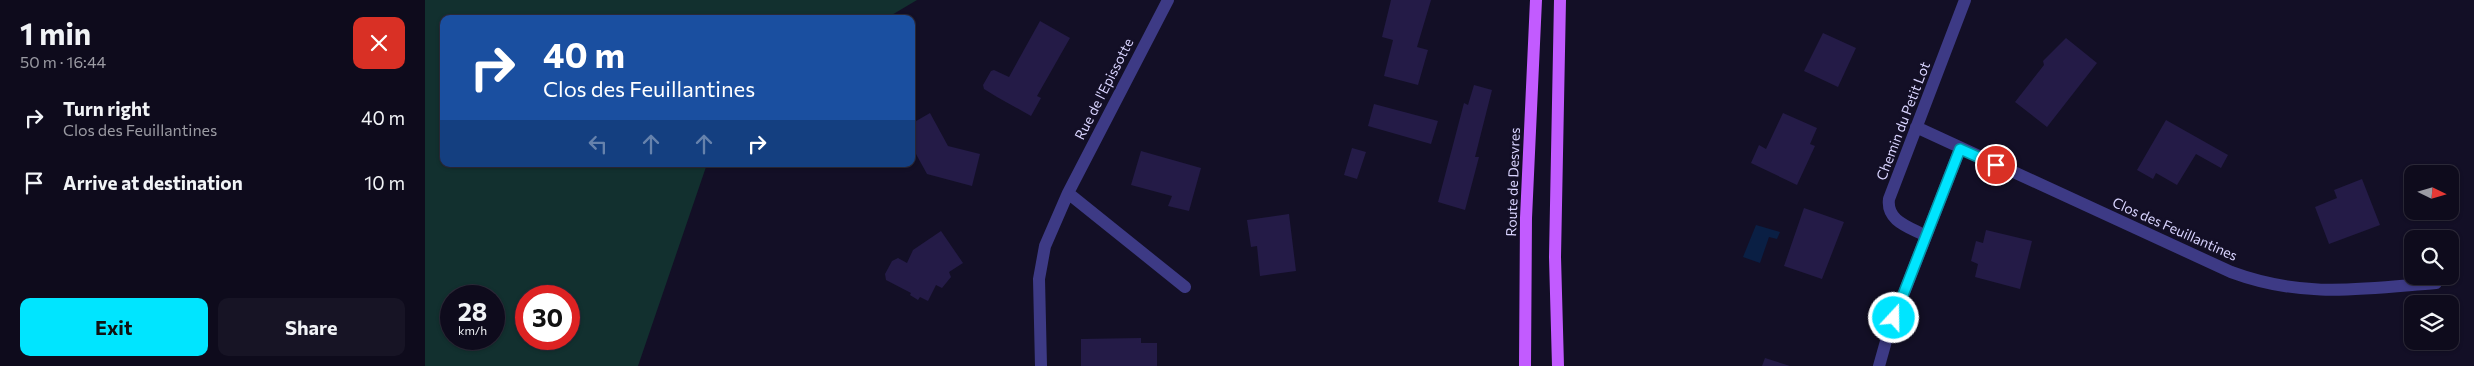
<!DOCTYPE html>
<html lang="en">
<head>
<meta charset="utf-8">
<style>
	body { margin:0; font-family:Commissioner,sans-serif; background:#171425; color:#f1f3f6; height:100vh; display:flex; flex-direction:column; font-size:19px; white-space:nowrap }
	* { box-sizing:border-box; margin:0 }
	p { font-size:16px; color:#9b9ba3 }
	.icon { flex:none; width:28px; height:28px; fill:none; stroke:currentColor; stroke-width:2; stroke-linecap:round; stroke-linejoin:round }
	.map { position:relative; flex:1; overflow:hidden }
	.details { display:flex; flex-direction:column; background:#0e0b1c; width:425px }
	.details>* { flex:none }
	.banner { position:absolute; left:15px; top:15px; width:475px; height:152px; border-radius:10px; box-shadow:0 1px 4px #0004,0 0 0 1px #2e2b3b; background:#1a4fa0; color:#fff; overflow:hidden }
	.needle { width:32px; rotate:95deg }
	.buttons { position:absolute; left:1979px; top:165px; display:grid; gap:10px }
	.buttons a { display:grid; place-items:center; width:55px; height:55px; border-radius:10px; background:#0e0b1c; box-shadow:0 1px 4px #0004,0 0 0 1px #2e2b3b; font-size:25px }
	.speed { position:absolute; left:15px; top:285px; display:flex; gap:10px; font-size:25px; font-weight:700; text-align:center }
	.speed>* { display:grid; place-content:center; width:65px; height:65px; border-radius:50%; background:#0e0b1c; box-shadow:0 1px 4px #0004,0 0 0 1px #2e2b3b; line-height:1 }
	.speed small { font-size:12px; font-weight:400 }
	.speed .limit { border:8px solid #d22; background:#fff; color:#111 }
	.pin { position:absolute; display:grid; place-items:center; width:42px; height:42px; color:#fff; margin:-21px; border:2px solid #fff; border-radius:50%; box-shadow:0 1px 5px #0007 }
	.me { position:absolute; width:55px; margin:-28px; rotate:21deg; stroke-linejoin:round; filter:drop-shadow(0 0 4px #0008) }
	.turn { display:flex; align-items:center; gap:18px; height:105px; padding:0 20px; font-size:22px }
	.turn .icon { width:65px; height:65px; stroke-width:2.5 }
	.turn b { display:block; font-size:35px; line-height:42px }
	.lanes { display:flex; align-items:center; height:48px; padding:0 20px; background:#0003; justify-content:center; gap:25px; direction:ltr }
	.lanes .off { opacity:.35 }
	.round { display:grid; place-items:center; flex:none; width:52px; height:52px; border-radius:10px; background:#171425 }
	.summary { display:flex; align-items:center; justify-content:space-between; height:85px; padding:0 20px }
	h1 { font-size:30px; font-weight:700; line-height:38px }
	.cta { display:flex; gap:10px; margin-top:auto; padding:10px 20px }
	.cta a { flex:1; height:58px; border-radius:10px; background:#00e5ff; color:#111; font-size:20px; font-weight:700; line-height:58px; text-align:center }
	.cta a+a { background:#171425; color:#f1f3f6 }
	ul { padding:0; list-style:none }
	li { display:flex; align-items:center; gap:15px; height:65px; padding:0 20px }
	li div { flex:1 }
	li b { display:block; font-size:19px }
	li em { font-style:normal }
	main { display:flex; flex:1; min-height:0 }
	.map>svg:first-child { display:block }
	.green { fill:#12302f; fill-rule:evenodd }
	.water { fill:#0a1f44 }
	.building { fill:#241b47 }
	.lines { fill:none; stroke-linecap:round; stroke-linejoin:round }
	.minor { stroke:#3d3a85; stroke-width:12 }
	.primary { stroke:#c25bff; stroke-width:12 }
	.route-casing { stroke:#0095a6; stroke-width:12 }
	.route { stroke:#00e5ff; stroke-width:9 }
	.labels { text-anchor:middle; stroke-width:5; stroke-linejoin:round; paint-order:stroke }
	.street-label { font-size:14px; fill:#d9d4ff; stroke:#130f26 }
</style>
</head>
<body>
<main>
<section class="details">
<div class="summary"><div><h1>1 min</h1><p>50 m · 16:44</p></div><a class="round" style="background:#d93025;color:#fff"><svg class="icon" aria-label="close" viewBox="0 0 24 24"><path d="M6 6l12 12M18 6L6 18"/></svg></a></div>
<ul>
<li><svg class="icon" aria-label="right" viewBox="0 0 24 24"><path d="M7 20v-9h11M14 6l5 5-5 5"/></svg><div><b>Turn right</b><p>Clos des Feuillantines</p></div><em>40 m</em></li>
<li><svg class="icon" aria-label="arrive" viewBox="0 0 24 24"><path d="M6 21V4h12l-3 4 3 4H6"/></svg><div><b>Arrive at destination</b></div><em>10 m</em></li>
</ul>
<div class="cta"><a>Exit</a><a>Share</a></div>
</section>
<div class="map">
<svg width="2049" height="366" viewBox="0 0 2049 366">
	<rect width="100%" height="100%" fill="#130f26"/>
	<path class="green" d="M 0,0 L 492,0 L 460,19 L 19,19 L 19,164 L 282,164 L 213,366 L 0,366 ZM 26,296 L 69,296 L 69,339 L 26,339 ZM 101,296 L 144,296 L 144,339 L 101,339 Z"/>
	<path class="water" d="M 1331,225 L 1355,232 L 1352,239 L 1344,237 L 1335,263 L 1318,257 Z"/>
	<path class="building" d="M 966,0 L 1006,0 L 992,47 L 1003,50 L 993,85 L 959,76 L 968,40 L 957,37 Z
		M 615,21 L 645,38 L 612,96 L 616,98 L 606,116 L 572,97 L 559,89 L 558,85 L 566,71 L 569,70 L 584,77 Z
		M 1398,33 L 1431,48 L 1413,87 L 1379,71 Z
		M 1641,38 L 1672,63 L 1622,127 L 1590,102 L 1619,65 L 1618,61 Z
		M 1049,85 L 1067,90 L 1050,157 L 1054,157 L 1040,210 L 1013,202 L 1039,103 L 1043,105 Z
		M 949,104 L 1013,121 L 1006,144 L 943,126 Z
		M 505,113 L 523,146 L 555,154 L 547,186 L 502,174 L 486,145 L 486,124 Z
		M 1358,113 L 1392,128 L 1385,144 L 1390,146 L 1372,185 L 1326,163 L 1334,145 L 1341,149 Z
		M 1741,120 L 1803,155 L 1796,168 L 1771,154 L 1752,185 L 1731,173 L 1728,179 L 1712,170 Z
		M 927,148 L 941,152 L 932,179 L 919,175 Z
		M 716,151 L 776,168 L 764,211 L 743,206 L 747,196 L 706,185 Z
		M 1937,179 L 1955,225 L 1904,244 L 1890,207 L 1912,198 L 1909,190 Z
		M 1379,208 L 1419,222 L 1397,279 L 1359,266 Z
		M 864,214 L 871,271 L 835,276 L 832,246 L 826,247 L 822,220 Z
		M 1561,230 L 1607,241 L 1595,289 L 1550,277 L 1553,264 L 1546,261 L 1551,241 L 1558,243 Z
		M 516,231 L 538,263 L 524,272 L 526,277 L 517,288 L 511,285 L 503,301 L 495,297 L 493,300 L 485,295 L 486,293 L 461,280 L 460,274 L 467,261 L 473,258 L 482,263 L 488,250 Z
		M 716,338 L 716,343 L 732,343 L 732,366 L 656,366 L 656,339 Z
		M 1340,358 L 1365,366 L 1337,366 Z"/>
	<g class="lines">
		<path class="minor" d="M 1491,127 L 1806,272 C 1879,299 1937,289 2011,283
			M 643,193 L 760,287
			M 1501,236 C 1484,227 1461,221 1464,199 L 1540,0
			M 616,366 L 614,279 L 620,246 L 643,193 L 743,0
			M 1454,366 L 1463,334 L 1535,149"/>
		<path class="primary" d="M 1100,366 L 1101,218 L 1111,0
			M 1133,366 L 1130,257 L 1135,0"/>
	</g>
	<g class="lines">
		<defs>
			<path id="route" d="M 1469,318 L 1535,149 L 1571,165"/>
		</defs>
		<use href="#route" class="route-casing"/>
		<use href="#route" class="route"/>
	</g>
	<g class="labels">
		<g class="street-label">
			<text transform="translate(679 89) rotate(-63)" y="5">Rue de l'Epissotte</text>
			<text transform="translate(1478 121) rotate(-69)" y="5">Chemin du Petit Lot</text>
			<text transform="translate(1088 182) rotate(-88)" y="5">Route de Desvres</text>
			<text transform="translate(1750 229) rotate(24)" y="5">Clos des Feuillantines</text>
		</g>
	</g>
</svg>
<div class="buttons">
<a><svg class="needle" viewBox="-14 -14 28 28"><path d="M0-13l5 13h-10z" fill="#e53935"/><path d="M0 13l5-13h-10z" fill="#9b9ba3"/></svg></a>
<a><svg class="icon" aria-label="search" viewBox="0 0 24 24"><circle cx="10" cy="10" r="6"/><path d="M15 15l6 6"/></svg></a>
<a><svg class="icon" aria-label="layers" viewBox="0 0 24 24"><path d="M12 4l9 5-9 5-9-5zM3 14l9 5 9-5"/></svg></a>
</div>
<div class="speed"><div>28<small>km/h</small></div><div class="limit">30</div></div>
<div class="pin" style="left:1571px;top:165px;background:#d93025"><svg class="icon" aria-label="arrive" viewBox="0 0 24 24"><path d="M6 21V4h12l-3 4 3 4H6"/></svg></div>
<svg class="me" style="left:1469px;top:318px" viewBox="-20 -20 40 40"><circle r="17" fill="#00e5ff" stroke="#fff" stroke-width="3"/><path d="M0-11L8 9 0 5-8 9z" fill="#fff"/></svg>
<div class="banner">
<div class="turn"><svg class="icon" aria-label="right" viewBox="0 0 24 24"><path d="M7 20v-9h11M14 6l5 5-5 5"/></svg><div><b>40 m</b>Clos des Feuillantines</div></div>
<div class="lanes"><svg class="icon off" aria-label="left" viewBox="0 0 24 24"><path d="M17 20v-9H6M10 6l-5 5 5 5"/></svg><svg class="icon off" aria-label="ahead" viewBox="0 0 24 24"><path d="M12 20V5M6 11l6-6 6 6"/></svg><svg class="icon off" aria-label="ahead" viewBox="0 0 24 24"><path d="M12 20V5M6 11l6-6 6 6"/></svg><svg class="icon" aria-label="right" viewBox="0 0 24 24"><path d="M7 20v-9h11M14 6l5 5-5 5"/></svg></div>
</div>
</div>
</main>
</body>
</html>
